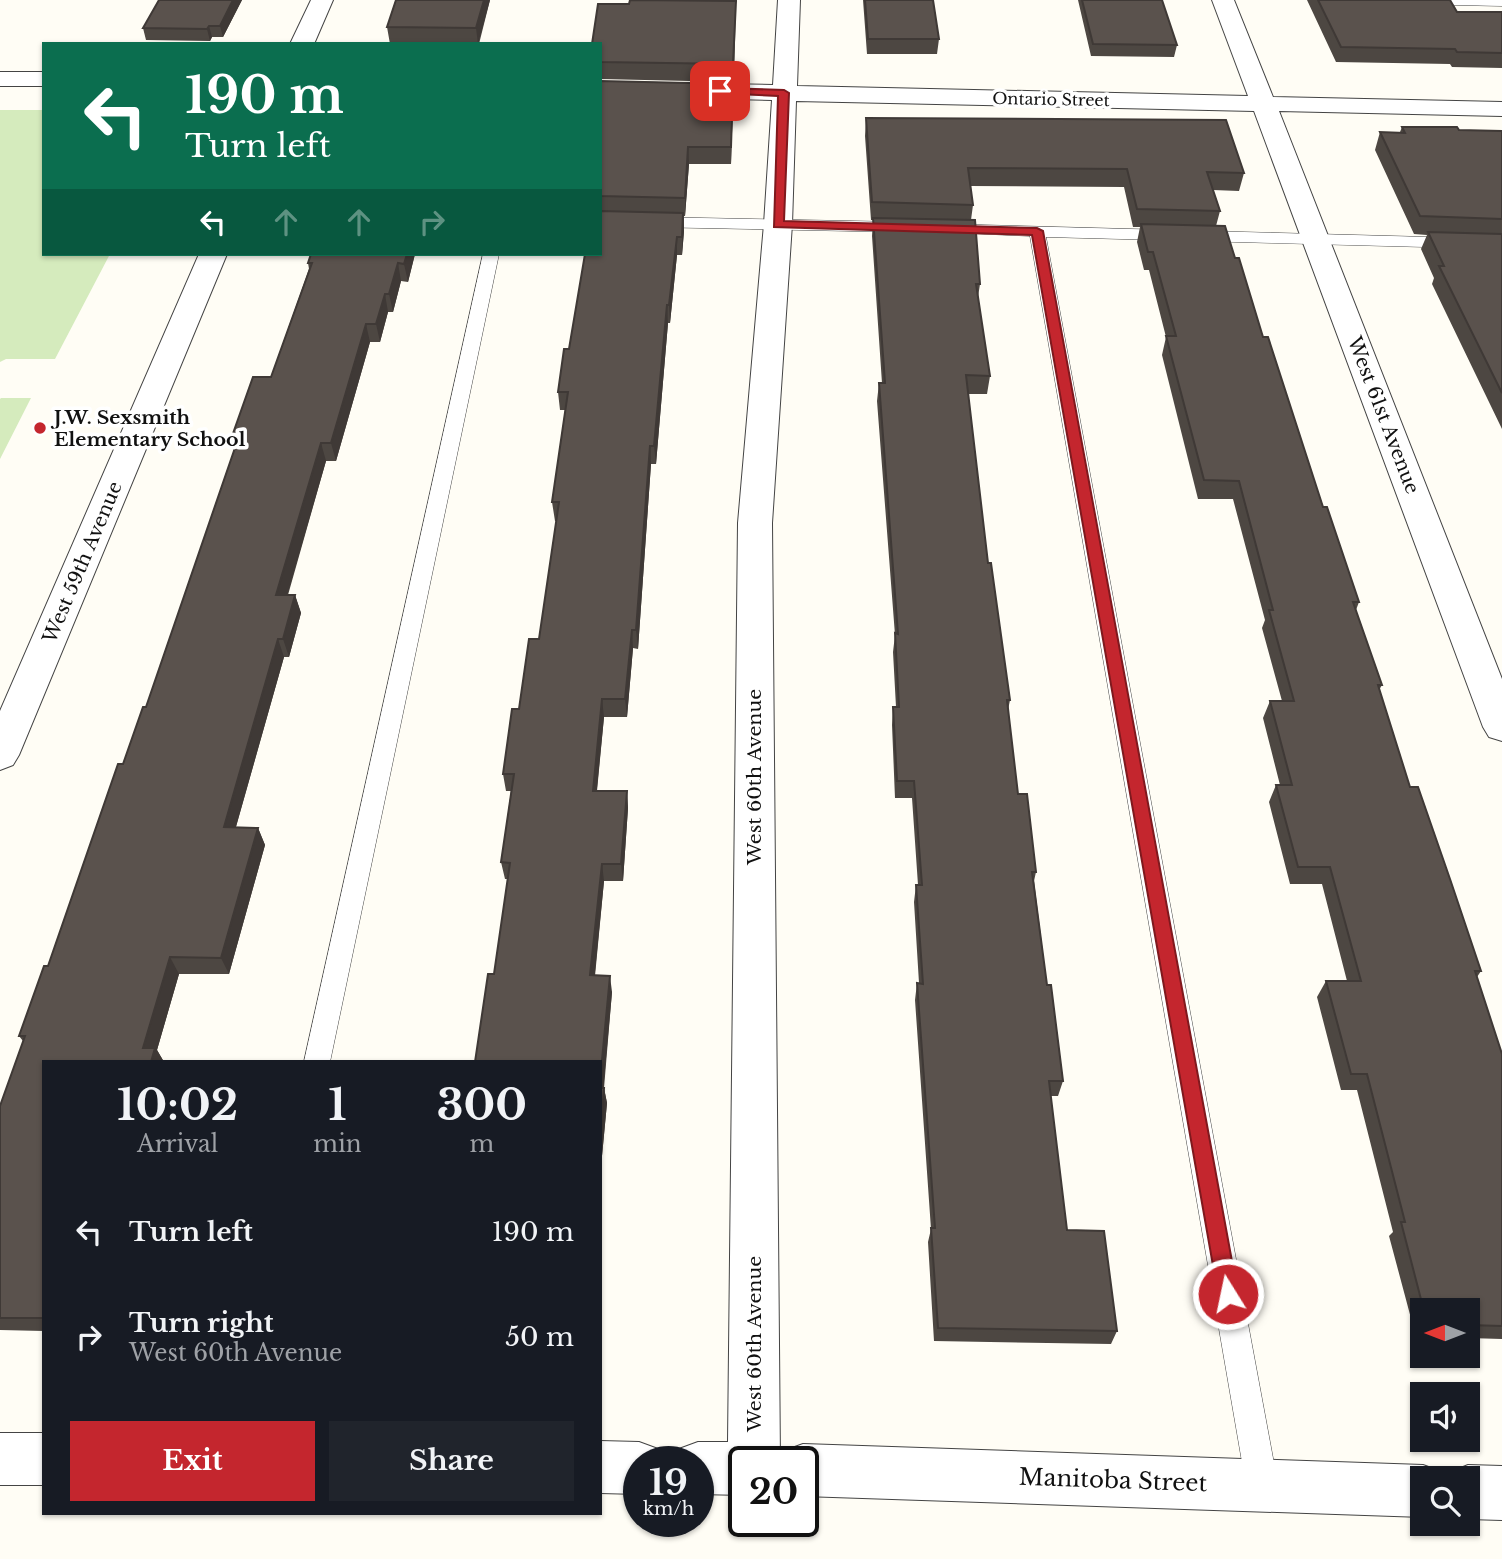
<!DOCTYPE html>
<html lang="en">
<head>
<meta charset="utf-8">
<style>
	body { margin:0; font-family:"Libre Baskerville",serif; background:#20242c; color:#f1f3f6; height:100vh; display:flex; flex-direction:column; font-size:26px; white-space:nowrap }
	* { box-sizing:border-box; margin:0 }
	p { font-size:23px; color:#9ea1a6 }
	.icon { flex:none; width:38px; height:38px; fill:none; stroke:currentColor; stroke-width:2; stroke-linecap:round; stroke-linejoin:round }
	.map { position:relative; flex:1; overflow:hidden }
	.sheet { position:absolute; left:42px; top:1060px; width:560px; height:455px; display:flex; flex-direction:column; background:#171b24; border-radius:0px; box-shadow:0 2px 5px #0004 }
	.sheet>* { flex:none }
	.banner { position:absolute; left:42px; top:42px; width:560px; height:214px; border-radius:0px; box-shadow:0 2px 5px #0004; background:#0b6e4f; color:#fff; overflow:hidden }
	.needle { width:46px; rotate:270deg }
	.controls { position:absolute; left:1410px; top:1298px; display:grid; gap:14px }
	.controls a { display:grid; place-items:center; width:70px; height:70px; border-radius:0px; background:#171b24; box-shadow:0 2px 5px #0004; font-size:35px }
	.speed { position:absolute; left:623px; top:1446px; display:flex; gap:14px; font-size:35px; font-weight:700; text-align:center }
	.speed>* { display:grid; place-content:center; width:91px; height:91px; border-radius:50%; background:#171b24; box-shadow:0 2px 5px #0004; line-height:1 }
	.speed small { font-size:18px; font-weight:400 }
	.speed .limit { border:4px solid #111; border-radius:10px; background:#fff; color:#111 }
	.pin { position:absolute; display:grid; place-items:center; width:60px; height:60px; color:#fff; margin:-30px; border-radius:14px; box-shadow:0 4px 10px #0006 }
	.me { position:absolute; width:77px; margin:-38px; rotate:350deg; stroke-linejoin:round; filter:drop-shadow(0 0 5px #0008) }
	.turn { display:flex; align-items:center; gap:24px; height:147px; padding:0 28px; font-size:32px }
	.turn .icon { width:91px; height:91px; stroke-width:2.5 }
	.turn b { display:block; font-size:49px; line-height:60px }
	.lanes { display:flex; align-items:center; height:66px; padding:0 28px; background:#0003; justify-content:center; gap:35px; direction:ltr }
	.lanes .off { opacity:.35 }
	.eta { display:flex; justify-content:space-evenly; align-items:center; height:119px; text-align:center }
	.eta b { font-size:42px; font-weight:800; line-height:49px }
	.action { display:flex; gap:14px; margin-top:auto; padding:14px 28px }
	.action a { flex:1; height:80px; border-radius:0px; background:#c4262e; color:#fff; font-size:28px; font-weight:800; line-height:80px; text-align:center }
	.action a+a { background:#20242c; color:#f1f3f6 }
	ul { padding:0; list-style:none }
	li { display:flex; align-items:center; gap:21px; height:105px; padding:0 28px }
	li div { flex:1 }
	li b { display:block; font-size:26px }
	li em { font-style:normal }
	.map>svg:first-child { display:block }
	.green { fill:#d5ebbd }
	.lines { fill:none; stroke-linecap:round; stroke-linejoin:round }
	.service-casing { stroke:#444; stroke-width:1 }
	.minor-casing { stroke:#444; stroke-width:2 }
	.service { fill:#fff; fill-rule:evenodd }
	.minor { fill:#fff; fill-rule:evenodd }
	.wall { fill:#4d4742 }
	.shaded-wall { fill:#3f3936 }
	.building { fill:#5a524d; stroke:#3f3936; stroke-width:2 }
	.route { fill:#c4262e; stroke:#7f191e; stroke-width:2 }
	.poi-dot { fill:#c4262e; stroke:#fff; stroke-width:2.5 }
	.labels { text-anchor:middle; stroke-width:7; stroke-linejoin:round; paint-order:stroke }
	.far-street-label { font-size:16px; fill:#111; stroke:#fff }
	.street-label { font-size:19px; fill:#111; stroke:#fff }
	.poi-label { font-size:19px; font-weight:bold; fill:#111; stroke:#fff; text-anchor:start }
	.near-street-label { font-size:23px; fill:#111; stroke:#fff }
</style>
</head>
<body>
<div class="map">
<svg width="1502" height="1559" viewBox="0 0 1502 1559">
	<rect width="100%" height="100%" fill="#fffdf5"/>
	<path class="green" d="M 0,110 L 44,110 L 44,254 L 110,254 L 55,359 L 6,359 L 0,362 Z
		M 1,398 L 31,398 L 0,459 L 0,399 Z"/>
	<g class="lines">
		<defs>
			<path id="service" d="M 1399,0 L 1502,0 L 1502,6 L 1406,4 Z
				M 600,216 L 901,222 L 909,227 L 901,232 L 600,226 Z
				M 945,224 L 1502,239 L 1502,249 L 1046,237 L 1278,1485 L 1273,1496 L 1262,1501 L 1251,1496 L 1246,1485 L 1030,236 L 939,232 L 937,229 L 939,226 Z
				M 483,254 L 499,254 L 330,1062 L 304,1062 Z"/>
			<path id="minor" d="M 311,0 L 333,0 L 314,44 L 290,44 Z
				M 778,0 L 800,0 L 797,86 L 1248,96 L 1212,0 L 1234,0 L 1273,97 L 1502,102 L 1502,116 L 1279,111 L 1502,679 L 1502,741 L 1489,737 L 1483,727 L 1254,111 L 796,101 L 792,224 L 772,523 L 780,1461 L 744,1461 L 744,1495 L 698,1494 L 698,1461 L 675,1461 L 679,1449 L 698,1442 L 728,1442 L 738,523 L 764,224 L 772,100 L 600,96 L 600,82 L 773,85 Z
				M 0,72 L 44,72 L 44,86 L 0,86 Z
				M 199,254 L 227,254 L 19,755 L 13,765 L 0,770 L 0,711 Z
				M 0,1433 L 44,1433 L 44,1485 L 0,1485 Z
				M 600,1441 L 639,1442 L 658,1449 L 662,1461 L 639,1461 L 639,1494 L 600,1493 Z
				M 803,1444 L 1423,1465 L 1442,1472 L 1444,1479 L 1423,1479 L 1423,1517 L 803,1496 L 803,1461 L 780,1461 L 784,1451 Z
				M 1468,1465 L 1502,1466 L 1502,1520 L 1468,1519 L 1468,1479 L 1447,1479 L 1449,1473 Z"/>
		</defs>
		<use href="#service" class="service-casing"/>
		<use href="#minor" class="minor-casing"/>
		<use href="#service" class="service"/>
		<use href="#minor" class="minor"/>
	</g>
	<path class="wall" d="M 159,0 L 242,0 L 223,37 L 212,37 L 210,41 L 146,40 L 143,28 Z
		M 490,0 L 479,44 L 390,44 L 387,27 Z
		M 863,0 L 933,0 L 939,39 L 937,54 L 867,54 Z
		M 1078,0 L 1162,0 L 1177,45 L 1174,57 L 1091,56 Z
		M 1307,0 L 1450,0 L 1457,12 L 1502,12 L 1502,68 L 1452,67 L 1450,64 L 1336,62 Z
		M 736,1 L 734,82 L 600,79 L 600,44 L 629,4 Z
		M 600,81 L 733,102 L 731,164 L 689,164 L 685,216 L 684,216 L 684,231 L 682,255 L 677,255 L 670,323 L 668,323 L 656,464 L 651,464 L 638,649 L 633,648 L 627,717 L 604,717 L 597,791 L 627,791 L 628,808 L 623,881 L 604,881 L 595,976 L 612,992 L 604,1088 L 607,1103 L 600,1177 L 600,1062 L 494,974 L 508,879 L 505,879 L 501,862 L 511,791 L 506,791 L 503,774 L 519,709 L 539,639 L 556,521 L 555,521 L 552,502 L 565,410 L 560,410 L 558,392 L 569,349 L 600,254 Z
		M 866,118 L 1244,173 L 1239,191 L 1213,190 L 1220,211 L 1216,226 L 1235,258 L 1323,507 L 1359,602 L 1356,610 L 1382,685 L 1379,690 L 1410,787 L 1481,971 L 1477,977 L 1502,1054 L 1502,1339 L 1468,1338 L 1468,1311 L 1423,1311 L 1423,1337 L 1416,1337 L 1389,1236 L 1393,1232 L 1357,1090 L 1341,1090 L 1317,997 L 1326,981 L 1347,981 L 1322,884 L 1290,884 L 1269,802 L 1276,785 L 1280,785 L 1263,718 L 1270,701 L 1282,701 L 1262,628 L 1265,620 L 1233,499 L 1198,499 L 1162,355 L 1166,337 L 1149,270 L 1144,270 L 1137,242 L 1140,227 L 1133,227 L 1124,187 L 970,186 L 973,205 L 971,220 L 980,284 L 978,297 L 990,376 L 987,394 L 968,394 L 988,563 L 1010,700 L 1008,710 L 1018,794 L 1036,872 L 1034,881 L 1047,985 L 1063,1081 L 1058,1096 L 1050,1096 L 1067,1230 L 1117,1331 L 1111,1344 L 934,1341 L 928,1242 L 931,1229 L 915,1000 L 917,983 L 919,983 L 914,902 L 916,885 L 918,885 L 912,798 L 895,798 L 892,725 L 893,707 L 896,707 L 893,652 L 895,635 L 877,401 L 879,383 L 882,383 L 872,236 L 873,220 L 871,220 L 865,136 Z
		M 1402,127 L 1459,130 L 1502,131 L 1502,429 L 1432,284 L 1434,278 L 1421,249 L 1427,235 L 1414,234 L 1375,150 L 1380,132 L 1400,132 Z
		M 311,254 L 415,254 L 408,282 L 401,281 L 393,312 L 388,312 L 380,342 L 370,342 L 336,461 L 326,461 L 288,595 L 295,595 L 301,613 L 289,657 L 284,657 L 236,827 L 258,828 L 265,845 L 229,974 L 179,974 L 157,1050 L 164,1062 L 44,1062 L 44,1331 L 0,1330 L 0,1106 L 23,1041 L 19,1036 L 48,966 L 123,764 L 146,707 L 234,452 L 230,442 L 271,377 L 309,269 L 308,263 Z"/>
	<path class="shaded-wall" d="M 233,0 L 242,0 L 223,37 L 220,26 Z
		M 484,0 L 490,0 L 478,44 L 476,28 Z
		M 209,26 L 212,37 L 210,41 L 207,29 Z
		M 733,84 L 733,102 L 731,164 L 731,147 Z
		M 688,147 L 689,164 L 685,216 L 685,198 Z
		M 683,213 L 684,231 L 682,255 L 682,237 Z
		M 677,237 L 677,255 L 670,323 L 669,305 Z
		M 407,254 L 415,254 L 408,282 L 404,264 Z
		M 398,263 L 401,281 L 393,312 L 389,294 Z
		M 385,294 L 388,312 L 380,342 L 376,324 Z
		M 667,305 L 668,323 L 656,464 L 654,446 Z
		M 366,324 L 370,342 L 336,461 L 331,443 Z
		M 321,443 L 326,461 L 282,613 L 276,595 Z
		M 650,446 L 651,464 L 638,649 L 636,630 Z
		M 295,595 L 301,613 L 289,657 L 283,639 Z
		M 632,630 L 633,648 L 627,717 L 625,699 Z
		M 278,639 L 284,657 L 231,844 L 224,827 Z
		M 602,699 L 604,717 L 595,808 L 593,791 Z
		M 627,791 L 628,808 L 623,881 L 621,864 Z
		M 258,828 L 265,845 L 229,974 L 221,958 Z
		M 602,864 L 604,881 L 593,992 L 590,975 Z
		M 170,957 L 179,974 L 157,1050 L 164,1062 L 151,1062 L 143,1048 Z
		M 610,976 L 612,992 L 602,1103 L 600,1081 Z
		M 604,1088 L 607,1103 L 600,1177 L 600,1133 Z"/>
	<path class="building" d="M 159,0 L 233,0 L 220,26 L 209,26 L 207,29 L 143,28 Z
		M 396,0 L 484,0 L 476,28 L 387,27 Z
		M 630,0 L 736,1 L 733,64 L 600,62 L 600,44 L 592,44 L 598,4 L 629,4 Z
		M 865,0 L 933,0 L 939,39 L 868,39 Z
		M 1082,0 L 1162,0 L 1177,45 L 1093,44 Z
		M 1318,0 L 1450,0 L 1457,12 L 1502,12 L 1502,53 L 1457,52 L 1455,49 L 1341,47 Z
		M 600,81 L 733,84 L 731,147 L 688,147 L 685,198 L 600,196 Z
		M 866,118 L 1226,120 L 1244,173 L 1207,172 L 1220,211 L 1137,209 L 1127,169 L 968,168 L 973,205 L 872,202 Z
		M 1402,127 L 1457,127 L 1459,130 L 1502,131 L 1502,219 L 1420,216 L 1380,132 L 1405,133 Z
		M 600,211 L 683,213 L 682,237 L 677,237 L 669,305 L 667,305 L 654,446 L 650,446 L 636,630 L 632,630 L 625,699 L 602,699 L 593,791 L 627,791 L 621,864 L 602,864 L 590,975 L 610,976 L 600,1081 L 600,1062 L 475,1062 L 488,974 L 494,974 L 510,863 L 501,862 L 514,774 L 503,774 L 512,709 L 519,709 L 529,639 L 539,639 L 559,502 L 552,502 L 568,392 L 558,392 L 564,349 L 569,349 L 585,254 L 600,254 Z
		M 873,218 L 975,220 L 980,284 L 976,284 L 990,376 L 966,375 L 988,563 L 991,563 L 1010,700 L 1007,700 L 1018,794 L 1027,794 L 1036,872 L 1032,872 L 1047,985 L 1051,985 L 1063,1081 L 1049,1081 L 1067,1230 L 1104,1231 L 1117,1331 L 938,1328 L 931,1228 L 935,1228 L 917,983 L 923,984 L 916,885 L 922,885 L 914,781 L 897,781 L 893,707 L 899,707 L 895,633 L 898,634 L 879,383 L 885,383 Z
		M 1141,224 L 1225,226 L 1235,258 L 1239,258 L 1263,337 L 1268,337 L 1323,507 L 1327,507 L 1359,602 L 1353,602 L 1382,685 L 1378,685 L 1410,787 L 1418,787 L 1450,879 L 1481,971 L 1475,971 L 1502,1054 L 1502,1326 L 1468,1325 L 1468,1311 L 1424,1311 L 1401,1222 L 1405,1222 L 1367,1074 L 1351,1074 L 1326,981 L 1361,981 L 1330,867 L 1298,867 L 1276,785 L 1292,785 L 1270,701 L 1294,701 L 1269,610 L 1273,610 L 1239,481 L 1204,480 L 1166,336 L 1176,336 L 1153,252 L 1148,252 Z
		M 1428,232 L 1502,234 L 1502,393 L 1439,266 L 1444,266 Z
		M 311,254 L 407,254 L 404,264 L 398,263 L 389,294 L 385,294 L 376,324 L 366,324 L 331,443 L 321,443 L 276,595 L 295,595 L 283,639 L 278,639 L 224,827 L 258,828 L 221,958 L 170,957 L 143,1048 L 155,1048 L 151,1062 L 44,1062 L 44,1318 L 0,1318 L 0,1106 L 25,1036 L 19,1036 L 44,966 L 48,966 L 118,764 L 123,764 L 143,707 L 146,707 L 237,442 L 230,442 L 253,377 L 271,377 L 312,263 L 308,263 Z
		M 600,1088 L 604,1088 L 600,1133 Z"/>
	<path class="route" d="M 720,88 L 784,90 L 789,93 L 784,221 L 1037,228 L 1043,231 L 1238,1294 L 1235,1301 L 1228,1304 L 1221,1301 L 1218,1294 L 1032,235 L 774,227 L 778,96 L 716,93 L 716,89 Z"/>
	<circle class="poi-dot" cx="40" cy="428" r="7"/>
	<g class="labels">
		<g class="far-street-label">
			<text transform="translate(1051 99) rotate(1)" y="6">Ontario Street</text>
		</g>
		<g class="street-label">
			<text transform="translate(1384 415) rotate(69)" y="7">West 61st Avenue</text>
			<text transform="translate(82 562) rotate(-67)" y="7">West 59th Avenue</text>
			<text transform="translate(754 777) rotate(-90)" y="7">West 60th Avenue</text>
			<text transform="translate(754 1344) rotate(-90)" y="7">West 60th Avenue</text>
		</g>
		<g class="poi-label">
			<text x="54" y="424">J.W. Sexsmith<tspan x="54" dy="22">Elementary School</tspan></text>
		</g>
		<g class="near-street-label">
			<text transform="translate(1113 1480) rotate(2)" y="8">Manitoba Street</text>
		</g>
	</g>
</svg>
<div class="controls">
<a><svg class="needle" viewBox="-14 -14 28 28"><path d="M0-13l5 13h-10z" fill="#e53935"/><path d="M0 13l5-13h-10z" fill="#9ea1a6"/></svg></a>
<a><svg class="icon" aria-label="sound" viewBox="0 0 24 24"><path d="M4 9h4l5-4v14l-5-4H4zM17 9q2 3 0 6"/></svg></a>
<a><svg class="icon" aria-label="search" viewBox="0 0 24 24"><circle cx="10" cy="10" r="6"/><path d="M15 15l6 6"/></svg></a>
</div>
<div class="speed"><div>19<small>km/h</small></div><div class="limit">20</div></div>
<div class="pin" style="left:720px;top:91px;background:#d93025"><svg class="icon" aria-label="arrive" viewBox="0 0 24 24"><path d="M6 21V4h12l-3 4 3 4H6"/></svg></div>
<svg class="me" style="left:1228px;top:1294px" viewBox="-20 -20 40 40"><circle r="17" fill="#c4262e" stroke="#fff" stroke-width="3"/><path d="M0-11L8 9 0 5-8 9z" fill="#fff"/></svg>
<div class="banner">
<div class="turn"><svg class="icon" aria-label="left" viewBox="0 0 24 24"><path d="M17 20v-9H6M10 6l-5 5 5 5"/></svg><div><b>190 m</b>Turn left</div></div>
<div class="lanes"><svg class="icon" aria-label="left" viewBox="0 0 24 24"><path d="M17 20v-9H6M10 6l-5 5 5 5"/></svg><svg class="icon off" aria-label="ahead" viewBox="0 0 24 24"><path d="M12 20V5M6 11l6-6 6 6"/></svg><svg class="icon off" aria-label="ahead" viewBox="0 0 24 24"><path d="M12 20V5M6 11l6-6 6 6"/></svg><svg class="icon off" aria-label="right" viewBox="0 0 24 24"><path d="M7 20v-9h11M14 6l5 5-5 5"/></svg></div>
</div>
<section class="sheet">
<div class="eta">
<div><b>10:02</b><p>Arrival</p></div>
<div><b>1</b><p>min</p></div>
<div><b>300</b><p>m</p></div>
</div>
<ul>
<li><svg class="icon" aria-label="left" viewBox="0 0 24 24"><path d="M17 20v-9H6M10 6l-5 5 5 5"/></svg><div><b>Turn left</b></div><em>190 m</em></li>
<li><svg class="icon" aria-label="right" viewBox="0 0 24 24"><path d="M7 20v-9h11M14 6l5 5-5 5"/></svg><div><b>Turn right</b><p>West 60th Avenue</p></div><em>50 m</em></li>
</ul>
<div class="action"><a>Exit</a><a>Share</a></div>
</section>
</div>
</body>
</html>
